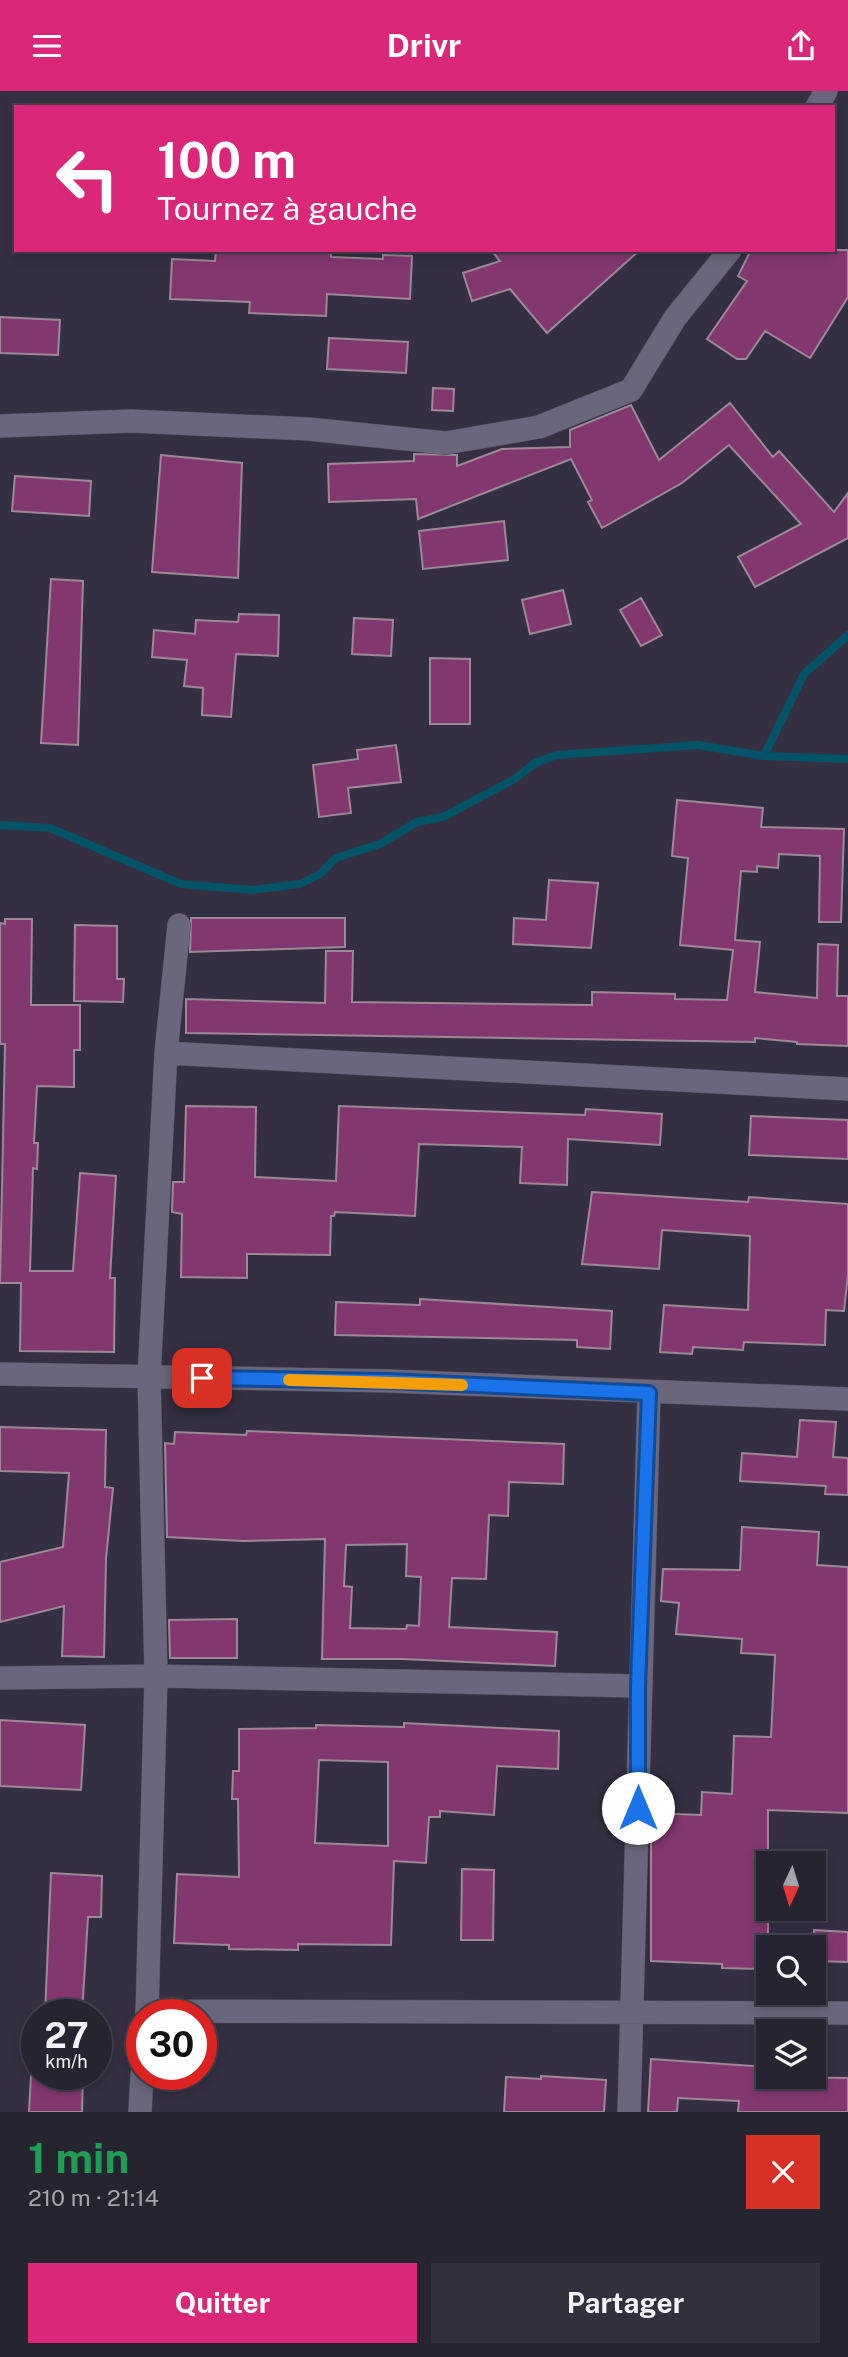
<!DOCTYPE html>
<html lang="fr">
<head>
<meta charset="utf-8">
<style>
	body { margin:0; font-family:"Public Sans",sans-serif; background:#33303e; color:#f1f3f6; height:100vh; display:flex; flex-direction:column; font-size:26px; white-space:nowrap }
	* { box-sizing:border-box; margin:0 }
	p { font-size:23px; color:#a4a4ac }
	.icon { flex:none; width:38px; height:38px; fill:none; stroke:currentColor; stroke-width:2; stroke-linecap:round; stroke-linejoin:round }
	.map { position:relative; height:2021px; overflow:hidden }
	.panel { display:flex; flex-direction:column; background:#272432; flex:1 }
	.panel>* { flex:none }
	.guide { position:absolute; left:14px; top:14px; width:821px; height:147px; border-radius:0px; box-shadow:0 4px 10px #0003,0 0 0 2px #43414d; background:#db2777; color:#fff; overflow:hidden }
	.needle { width:46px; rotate:184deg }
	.buttons { position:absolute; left:756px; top:1760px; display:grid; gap:14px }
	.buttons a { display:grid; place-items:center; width:70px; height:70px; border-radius:0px; background:#272432; box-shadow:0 4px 10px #0003,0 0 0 2px #43414d; font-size:35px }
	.speed { position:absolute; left:21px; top:1908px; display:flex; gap:14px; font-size:35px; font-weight:700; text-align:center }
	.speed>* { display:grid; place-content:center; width:91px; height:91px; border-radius:50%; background:#272432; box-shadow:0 4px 10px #0003,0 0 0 2px #43414d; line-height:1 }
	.speed small { font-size:18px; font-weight:400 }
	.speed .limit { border:10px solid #d22; background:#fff; color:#111 }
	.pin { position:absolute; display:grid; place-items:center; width:60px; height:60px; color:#fff; margin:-30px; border-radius:14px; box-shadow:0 4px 10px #0006 }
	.me { position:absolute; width:77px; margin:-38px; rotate:0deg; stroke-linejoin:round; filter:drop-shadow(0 0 5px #0008) }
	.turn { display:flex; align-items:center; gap:24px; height:147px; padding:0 28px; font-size:32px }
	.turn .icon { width:91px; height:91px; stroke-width:2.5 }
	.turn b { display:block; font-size:49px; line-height:60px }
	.round { display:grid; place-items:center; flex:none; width:74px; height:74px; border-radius:0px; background:#33303e }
	.head { display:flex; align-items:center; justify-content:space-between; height:119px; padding:0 28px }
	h1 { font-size:42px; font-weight:700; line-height:52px; color:#1e9e55 }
	.button { display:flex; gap:14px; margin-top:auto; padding:14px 28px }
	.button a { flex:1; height:80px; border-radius:0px; background:#db2777; color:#fff; font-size:28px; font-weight:700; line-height:80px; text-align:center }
	.button a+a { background:#33303e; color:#f1f3f6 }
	header { display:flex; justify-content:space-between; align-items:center; height:91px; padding:0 28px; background:#db2777; color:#fff; font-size:32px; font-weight:700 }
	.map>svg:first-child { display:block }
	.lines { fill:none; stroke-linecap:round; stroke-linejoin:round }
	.stream { stroke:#045469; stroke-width:8 }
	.building { fill:#82376f; stroke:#9d8896; stroke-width:2; fill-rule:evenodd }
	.street-casing { stroke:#4f4b5b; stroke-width:24 }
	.street { stroke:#6a667b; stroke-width:23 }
	.route-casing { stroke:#114b97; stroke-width:18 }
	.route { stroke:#1a73e8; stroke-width:12 }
	.slow { stroke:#f59e0b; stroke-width:12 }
</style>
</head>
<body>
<header><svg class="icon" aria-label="menu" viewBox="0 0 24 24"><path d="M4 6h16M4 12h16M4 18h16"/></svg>Drivr<svg class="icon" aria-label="share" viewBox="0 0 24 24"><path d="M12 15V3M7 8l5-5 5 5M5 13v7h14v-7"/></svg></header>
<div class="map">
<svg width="848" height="2021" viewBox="0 0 848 2021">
	<rect width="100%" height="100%" fill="#343042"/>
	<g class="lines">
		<path class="stream" d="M 764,665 L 848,668
			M 0,734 L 50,737 L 181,793 L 252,799 L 300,793 L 320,783 L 336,767 L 380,753 L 417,731 L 443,726 L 513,689 L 535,672 L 557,664 L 698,654 L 764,665 L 804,583 L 848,544"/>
	</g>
	<path class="building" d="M 216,159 L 331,159 L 331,166 L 383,168 L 383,164 L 412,165 L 410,208 L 327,203 L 326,225 L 249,222 L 250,211 L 170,208 L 172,168 L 215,170 Z
		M 491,159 L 640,159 L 547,242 L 510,198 L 472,210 L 463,182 L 500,170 Z
		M 751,159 L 848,159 L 848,206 L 810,267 L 765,240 L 746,268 L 737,268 L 707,248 L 747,190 L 738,185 Z
		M 0,226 L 60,229 L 58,264 L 0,262 Z
		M 329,247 L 408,251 L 406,282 L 327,278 Z
		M 433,297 L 454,298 L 453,320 L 432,319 Z
		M 730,312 L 773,366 L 779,360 L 834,421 L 848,402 L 848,447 L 755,496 L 738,466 L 801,433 L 729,354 L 682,392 L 602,437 L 588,411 L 592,409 L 571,368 L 418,428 L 416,408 L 329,411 L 328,373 L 414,370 L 414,363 L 457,364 L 457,375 L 502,358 L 570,356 L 570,339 L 631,314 L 659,369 Z
		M 161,364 L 242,372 L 238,487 L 152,481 Z
		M 15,385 L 91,390 L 89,425 L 12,420 Z
		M 504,430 L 508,469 L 423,478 L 419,440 Z
		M 51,488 L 83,490 L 78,654 L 41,652 Z
		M 563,499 L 571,533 L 530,543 L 522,509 Z
		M 641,507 L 662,544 L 641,555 L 620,519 Z
		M 239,523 L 279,524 L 278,565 L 236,563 L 231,626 L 202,624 L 203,597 L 184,595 L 187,569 L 152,566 L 154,539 L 195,543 L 196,529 L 238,531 Z
		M 354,527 L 393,529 L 391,565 L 352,563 Z
		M 430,567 L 470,568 L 470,633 L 430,633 Z
		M 396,654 L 401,691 L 348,697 L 351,722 L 319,726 L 313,674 L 358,668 L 357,659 Z
		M 677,709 L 763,717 L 761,736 L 844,738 L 841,831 L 819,831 L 820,765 L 779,763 L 778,777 L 757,775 L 757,781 L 741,780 L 735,849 L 760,851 L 755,901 L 817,907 L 818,853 L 838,854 L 837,905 L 848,905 L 848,955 L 797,953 L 797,951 L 755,947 L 755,951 L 186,942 L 186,908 L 325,912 L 326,860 L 353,860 L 352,911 L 592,914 L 592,901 L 675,903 L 675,908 L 727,909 L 733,859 L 680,854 L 688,767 L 672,765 Z
		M 549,789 L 598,792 L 591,857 L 513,853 L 514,827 L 546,829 Z
		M 191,827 L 345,827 L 345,856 L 190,861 Z
		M 5,828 L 32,828 L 31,914 L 80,914 L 80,959 L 74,959 L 74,996 L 37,995 L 34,1052 L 38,1052 L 37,1078 L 33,1077 L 30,1180 L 73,1180 L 80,1082 L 116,1085 L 110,1187 L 115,1187 L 114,1261 L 20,1260 L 21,1192 L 0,1192 L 5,953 L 0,953 L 0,832 L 5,833 Z
		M 75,834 L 117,835 L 117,888 L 124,888 L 123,911 L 74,910 Z
		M 186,1015 L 256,1016 L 255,1086 L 336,1090 L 339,1015 L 585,1024 L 586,1018 L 662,1023 L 660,1054 L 568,1048 L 567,1094 L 520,1092 L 522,1056 L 419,1053 L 415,1125 L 335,1121 L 334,1125 L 331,1125 L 330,1164 L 247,1163 L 247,1187 L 181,1186 L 182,1123 L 172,1121 L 173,1091 L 184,1091 Z
		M 751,1025 L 848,1029 L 848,1068 L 749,1064 Z
		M 592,1101 L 748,1111 L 749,1106 L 848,1113 L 848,1183 L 844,1220 L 826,1219 L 825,1254 L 744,1251 L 743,1259 L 693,1256 L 692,1263 L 660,1261 L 664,1214 L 748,1219 L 750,1145 L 662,1139 L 659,1178 L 582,1173 Z
		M 420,1208 L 612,1220 L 610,1258 L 577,1256 L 577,1249 L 335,1244 L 336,1211 L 420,1214 Z
		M 800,1329 L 836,1331 L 833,1366 L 848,1367 L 848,1404 L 825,1403 L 826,1395 L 740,1390 L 742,1362 L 797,1366 Z
		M 0,1336 L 106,1339 L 105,1396 L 113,1397 L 106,1468 L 104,1566 L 62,1565 L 64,1515 L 0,1531 L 0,1471 L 63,1456 L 69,1382 L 0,1380 Z
		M 247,1340 L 564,1353 L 563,1393 L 509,1391 L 508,1425 L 489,1424 L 486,1488 L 452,1487 L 449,1536 L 557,1541 L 555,1575 L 403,1568 L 322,1568 L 325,1448 L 243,1450 L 167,1446 L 165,1352 L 174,1353 L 175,1341 L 246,1344 ZM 407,1453 L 406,1485 L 421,1486 L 419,1535 L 407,1534 L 406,1538 L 350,1537 L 352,1496 L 344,1495 L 346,1454 Z
		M 742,1436 L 819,1441 L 817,1474 L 848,1476 L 848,1722 L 768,1719 L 768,1857 L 763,1857 L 762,1878 L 722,1877 L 722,1873 L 651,1870 L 651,1722 L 701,1724 L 702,1701 L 732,1703 L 734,1645 L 771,1646 L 775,1564 L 741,1562 L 742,1548 L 676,1543 L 679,1512 L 661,1510 L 663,1478 L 740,1479 Z
		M 237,1528 L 237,1567 L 170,1567 L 169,1529 Z
		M 0,1629 L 85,1634 L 81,1699 L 0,1695 Z
		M 404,1632 L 559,1640 L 558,1678 L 497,1675 L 494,1724 L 440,1720 L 440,1726 L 429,1726 L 426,1772 L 394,1770 L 391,1854 L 298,1853 L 298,1859 L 229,1858 L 229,1854 L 174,1852 L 177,1783 L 239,1786 L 238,1708 L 232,1708 L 233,1680 L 239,1680 L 239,1638 L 316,1637 L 316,1634 L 404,1636 ZM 319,1669 L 388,1671 L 388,1755 L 315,1752 Z
		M 462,1778 L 494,1779 L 493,1849 L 461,1849 Z
		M 51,1782 L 102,1785 L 101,1826 L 88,1826 L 82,1923 L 45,1923 Z
		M 814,1839 L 848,1841 L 848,1871 L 814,1870 Z
		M 651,1968 L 768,1976 L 768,1986 L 848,1987 L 848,2021 L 738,2021 L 739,2010 L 678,2007 L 677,2021 L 648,2021 Z
		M 31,1983 L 83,1983 L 82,2021 L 29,2021 Z
		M 541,1985 L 606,1989 L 604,2021 L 504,2021 L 506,1986 L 541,1988 Z"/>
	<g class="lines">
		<defs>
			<path id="street" d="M 817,16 L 826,0
				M 0,335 L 131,330 L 308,338 L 446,352 L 539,336 L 631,299 L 675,227 L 730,159
				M 166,962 L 848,998
				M 0,1283 L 389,1290 L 848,1308
				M 0,1587 L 156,1585 L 638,1595
				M 147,1920 L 848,1922
				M 147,1923 L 156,1585 L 149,1286 L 166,962 L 179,834
				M 140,2021 L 142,1983
				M 629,2021 L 649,1302"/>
		</defs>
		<use href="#street" class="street-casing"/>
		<use href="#street" class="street"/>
	</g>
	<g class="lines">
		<defs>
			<path id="route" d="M 202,1287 L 389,1290 L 649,1302 L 638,1595 L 638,1717"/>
		</defs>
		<use href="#route" class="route-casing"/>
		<use href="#route" class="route"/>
		<path class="slow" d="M 289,1289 L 462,1294"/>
	</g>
</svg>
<div class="buttons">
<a><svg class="needle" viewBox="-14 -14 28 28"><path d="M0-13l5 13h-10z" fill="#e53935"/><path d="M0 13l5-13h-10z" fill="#a4a4ac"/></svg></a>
<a><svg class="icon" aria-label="search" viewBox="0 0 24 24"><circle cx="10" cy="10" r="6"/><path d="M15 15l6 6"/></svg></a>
<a><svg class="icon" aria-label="layers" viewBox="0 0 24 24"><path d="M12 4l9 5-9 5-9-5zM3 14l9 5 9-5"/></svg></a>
</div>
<div class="speed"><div>27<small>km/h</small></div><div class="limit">30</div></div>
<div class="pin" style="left:202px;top:1287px;background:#d93025"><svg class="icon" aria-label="arrive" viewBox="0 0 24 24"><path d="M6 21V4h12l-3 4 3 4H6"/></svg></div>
<svg class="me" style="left:638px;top:1717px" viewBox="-20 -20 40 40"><circle r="19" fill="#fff"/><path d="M0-13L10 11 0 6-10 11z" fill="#1a73e8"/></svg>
<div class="guide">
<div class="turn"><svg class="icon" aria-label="left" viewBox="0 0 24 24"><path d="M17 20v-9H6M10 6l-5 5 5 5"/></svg><div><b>100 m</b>Tournez à gauche</div></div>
</div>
</div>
<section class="panel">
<div class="head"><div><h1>1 min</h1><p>210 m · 21:14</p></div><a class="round" style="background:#d93025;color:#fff"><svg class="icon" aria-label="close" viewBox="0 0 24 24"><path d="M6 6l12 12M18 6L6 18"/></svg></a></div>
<div class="button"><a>Quitter</a><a>Partager</a></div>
</section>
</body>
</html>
